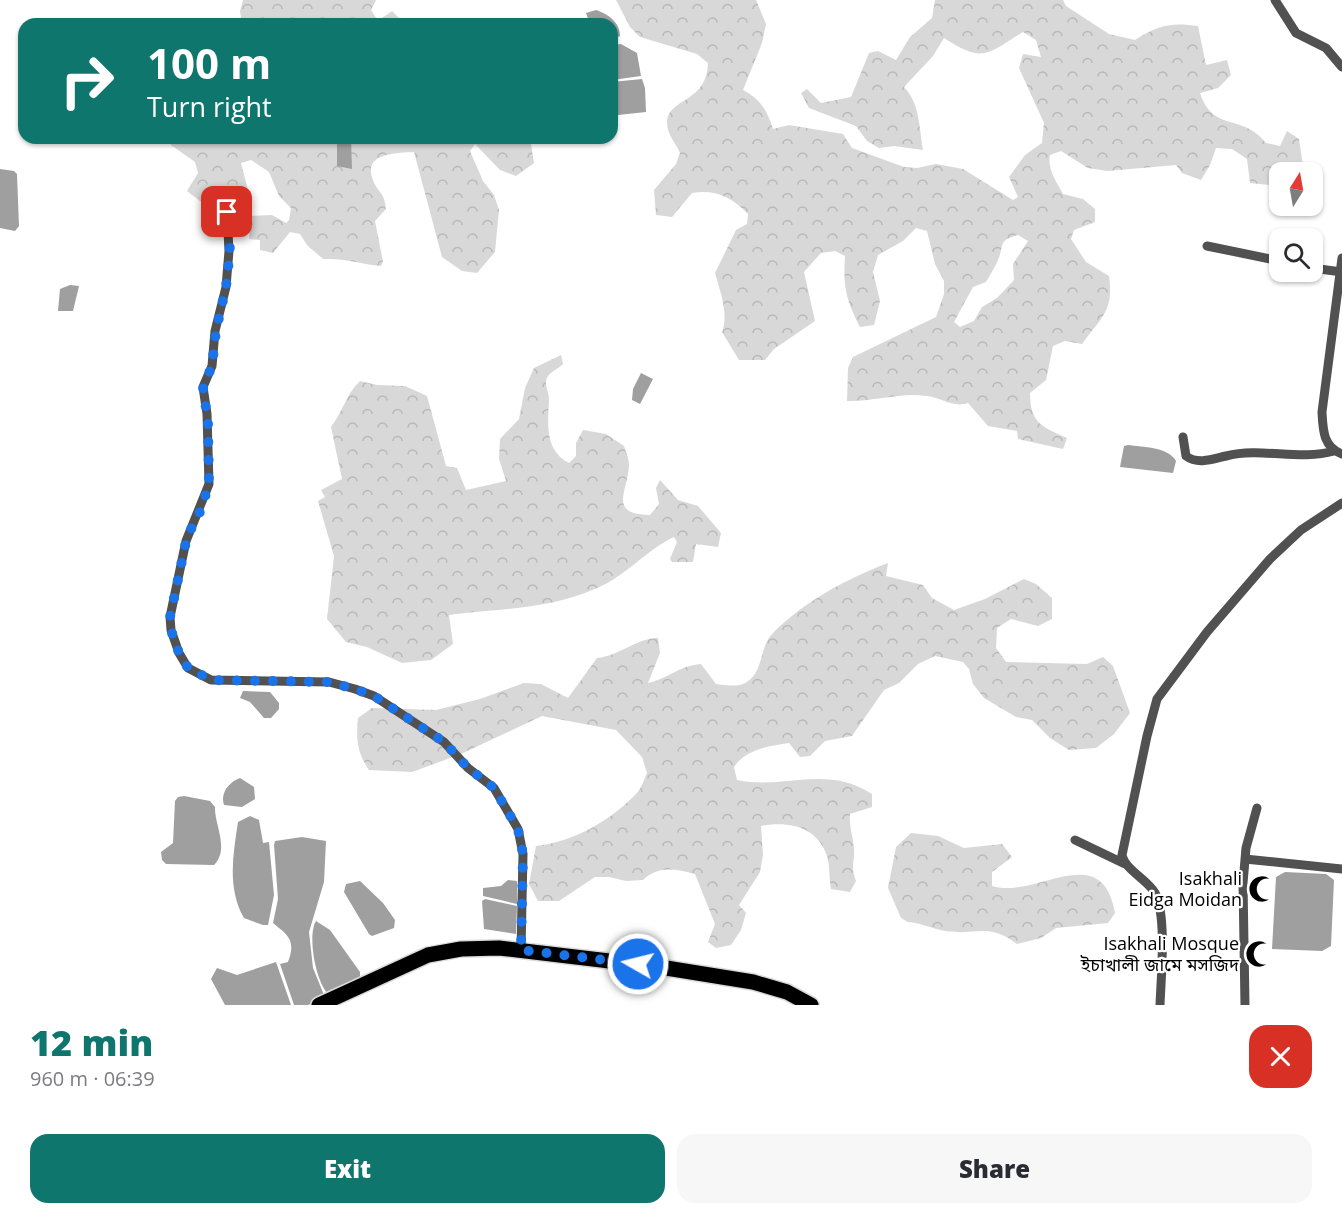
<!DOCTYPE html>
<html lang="en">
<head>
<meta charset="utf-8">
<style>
	body { margin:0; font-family:"Open Sans","Noto Sans Bengali",sans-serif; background:#f7f7f7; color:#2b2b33; height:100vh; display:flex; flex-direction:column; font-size:22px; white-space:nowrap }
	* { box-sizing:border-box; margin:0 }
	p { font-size:20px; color:#7c7c81 }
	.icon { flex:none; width:33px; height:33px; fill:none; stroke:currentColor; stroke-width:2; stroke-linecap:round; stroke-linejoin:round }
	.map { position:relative; height:1005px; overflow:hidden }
	.drawer { display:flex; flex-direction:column; background:#fff; flex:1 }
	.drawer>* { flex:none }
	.guide { position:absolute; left:18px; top:18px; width:600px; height:126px; border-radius:18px; box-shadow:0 2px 4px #0004; background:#0f766e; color:#fff; overflow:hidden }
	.needle { width:39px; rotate:11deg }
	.fabs { position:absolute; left:1269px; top:162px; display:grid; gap:12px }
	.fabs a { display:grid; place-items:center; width:54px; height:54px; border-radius:12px; background:#fff; box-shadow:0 2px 4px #0004; font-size:30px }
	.pin { position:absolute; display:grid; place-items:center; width:51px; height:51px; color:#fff; margin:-26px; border-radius:12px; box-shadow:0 3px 9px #0006 }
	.me { position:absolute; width:66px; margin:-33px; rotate:278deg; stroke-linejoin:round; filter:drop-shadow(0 0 4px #0008) }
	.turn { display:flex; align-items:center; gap:21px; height:126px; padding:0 30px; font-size:27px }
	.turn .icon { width:78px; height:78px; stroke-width:2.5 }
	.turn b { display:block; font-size:42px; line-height:51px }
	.round { display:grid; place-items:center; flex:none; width:63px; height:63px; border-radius:18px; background:#f7f7f7 }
	.summary { display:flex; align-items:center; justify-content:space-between; height:102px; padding:0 30px }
	h1 { font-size:36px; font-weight:800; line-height:45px; color:#0f766e }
	.cta { display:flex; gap:12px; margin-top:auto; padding:12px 30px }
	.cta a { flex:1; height:69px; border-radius:18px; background:#0f766e; color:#fff; font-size:24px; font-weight:800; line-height:69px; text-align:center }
	.cta a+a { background:#f7f7f7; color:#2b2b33 }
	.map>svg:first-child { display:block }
	.forest { fill:url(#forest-crowns); fill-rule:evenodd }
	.water { fill:#9f9f9f }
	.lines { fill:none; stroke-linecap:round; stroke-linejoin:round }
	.primary-casing { stroke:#dbdbdb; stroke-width:18 }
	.street { stroke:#515151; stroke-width:9 }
	.primary { stroke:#000; stroke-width:15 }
	.route { stroke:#1a73e8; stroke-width:10; stroke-dasharray:0 18 }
	.labels { text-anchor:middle; stroke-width:4.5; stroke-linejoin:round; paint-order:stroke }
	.poi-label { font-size:18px; fill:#000; stroke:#fff; text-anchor:end }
</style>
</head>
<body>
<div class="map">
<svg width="1342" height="1005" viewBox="0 0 1342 1005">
	<defs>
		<pattern id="forest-crowns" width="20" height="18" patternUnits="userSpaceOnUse" patternTransform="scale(1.5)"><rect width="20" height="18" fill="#d8d8d8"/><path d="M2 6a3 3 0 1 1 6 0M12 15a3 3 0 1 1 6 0" fill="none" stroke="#b8b8b8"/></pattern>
	</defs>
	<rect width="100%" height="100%" fill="#fff"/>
	<path class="forest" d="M 243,0 L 376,0 L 371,10 L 378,21 L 392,11 L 405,24 L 242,24 L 240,11 Z
		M 616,0 L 756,0 L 766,24 L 762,43 L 743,90 C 760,99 767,110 773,129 L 789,125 L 843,134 L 852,148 L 904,167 L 917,168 L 936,164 L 963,169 L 1013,200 L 1018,197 L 1009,177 L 1025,155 L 1042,143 L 1044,123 L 1019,68 L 1023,54 L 1041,57 L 1036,40 L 1023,32 C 987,54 984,64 944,38 L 933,56 L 904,87 C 920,104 919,127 923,150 L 894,146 L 879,148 L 867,141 L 856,126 L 809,108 L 801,93 L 807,89 L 821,103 L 851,97 L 869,53 L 878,51 L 896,60 L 910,37 L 932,18 L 935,0 L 1063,0 L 1066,6 L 1109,34 L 1135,40 C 1158,25 1171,22 1198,26 L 1206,65 L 1227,60 L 1231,75 L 1218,88 L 1200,93 C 1213,133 1243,113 1266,143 L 1280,146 L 1287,131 L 1299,139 L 1304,172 L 1280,172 L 1279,186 L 1250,183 L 1247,159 L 1232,149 L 1216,148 L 1210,165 L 1201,180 L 1182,173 L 1176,165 L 1107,171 L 1088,168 L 1061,151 L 1050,155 C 1047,169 1056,181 1063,194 L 1083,199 L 1095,209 L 1095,222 L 1074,230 L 1071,239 L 1086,262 L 1109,276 C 1114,312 1101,317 1082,344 L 1065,341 L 1053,346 L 1046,380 L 1030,393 C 1030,423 1042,427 1067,438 L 1063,449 L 1018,439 L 1017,431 L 988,426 L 968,403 C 953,408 942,398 927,396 C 900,392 875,402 847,401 L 848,368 L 853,357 L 936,317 L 944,294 L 944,281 L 935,264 L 927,231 L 916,228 L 903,241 L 878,255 L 873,272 L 880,301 L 874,325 L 860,327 C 846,299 843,288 845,256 L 835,251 L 821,253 L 804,272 L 815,321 L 774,349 L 765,360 L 739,360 L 722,332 C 729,314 720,291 715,273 L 736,230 L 747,224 L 748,214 C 731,197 716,189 692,193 L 672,217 L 656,215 L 654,190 L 676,164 L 680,153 C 676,143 667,135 667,122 C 668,98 707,103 708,63 L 697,54 L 640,37 L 630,27 ZM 1018,235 L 1028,241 L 1013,264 L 1014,280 L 997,298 L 982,307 L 974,321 L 960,327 L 954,322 L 973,287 L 986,282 C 990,275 995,267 998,260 C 1005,244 997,241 1018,235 Z
		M 169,138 L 530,138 L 534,163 L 516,176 L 500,170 L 475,144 L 470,151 L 483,181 L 494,195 L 499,210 L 495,252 L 477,273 L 462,271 L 442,257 L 414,152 C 396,153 362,153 373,180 C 378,194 384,190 386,209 L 375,221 L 383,262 L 381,266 C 361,264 344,258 323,259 L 307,245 L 300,234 L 290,232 L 273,253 L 260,250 L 260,240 L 249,239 L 251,216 L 272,215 L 286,223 L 289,220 L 291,208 L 279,196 L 269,172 L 251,160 L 241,163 L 249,194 L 243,204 L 211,204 L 200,201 L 187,191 L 198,173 L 195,162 L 171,145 Z
		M 561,355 L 563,364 C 559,368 551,372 548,376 C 543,384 549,391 549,399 C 548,423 544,450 569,463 L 576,456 L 576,443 L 583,430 L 606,434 L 624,446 C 626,452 629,459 629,465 C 628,492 607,514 650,515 L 659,504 L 656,488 L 660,480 L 678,500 L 698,506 L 721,533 L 718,547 L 696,544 L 693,562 L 672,562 L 670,559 L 677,542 L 674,537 C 646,550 626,576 597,588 C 547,610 502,608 449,615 L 453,644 L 431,660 L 402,663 L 367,647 L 346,642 L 327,619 L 334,556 L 318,501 L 325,497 L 321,490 L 342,479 L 331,427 C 343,411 347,393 360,381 L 377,385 L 405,386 L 427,396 L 446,466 L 457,468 L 466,490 L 506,481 L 499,459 L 500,439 L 519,419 L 525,388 L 534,368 Z
		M 888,563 L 886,576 L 923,585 L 932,598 L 954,610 L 985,599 L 1024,579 L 1036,584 L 1052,598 L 1052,619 L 1038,626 L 1011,619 L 997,628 L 996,648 L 1006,662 L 1087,664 L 1103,657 L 1113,666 L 1130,713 L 1114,734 L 1096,748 L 1069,750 L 1050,738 L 1032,720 L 1016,717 L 984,698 L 973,684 L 969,669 L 963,662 L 935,656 L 918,664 L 899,683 L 884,690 L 852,736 L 825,741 L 810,756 L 800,757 L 789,743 C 769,746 746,749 734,767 L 737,780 C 785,790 826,764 872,794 L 872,807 L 850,814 C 849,827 853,836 854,848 C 855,863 850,865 856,881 L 850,892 L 831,889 C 829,879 830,865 827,856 C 817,826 788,821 761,826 L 763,855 L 760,872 L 739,905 L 746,913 L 741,930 L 731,945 L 716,948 L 708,942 L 715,924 L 695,874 C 675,869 659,865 643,880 L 626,881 L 609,877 L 595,877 L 559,901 L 538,901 L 529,884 L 536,846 C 573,842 610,821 636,794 C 641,789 644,780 647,773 L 642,757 L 616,730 L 542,716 L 461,754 L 412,772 L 369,770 C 357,752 356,740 358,718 L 372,708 L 436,710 L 480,699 L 524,683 L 541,684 L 568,698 L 597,658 C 619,656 637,638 658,638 L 660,653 L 648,683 C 670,678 678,666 701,664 L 716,684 C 724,685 736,687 743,684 C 765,674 758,648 773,633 C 805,601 846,579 888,563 Z
		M 911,833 L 938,836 L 964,848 L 1002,844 L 1012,857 L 992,872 L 992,886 C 1035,900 1102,837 1115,913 L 1108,923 L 1056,928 L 1041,938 L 1017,944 C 987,922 977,936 945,931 C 933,929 922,923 908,922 L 901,918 L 888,888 L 896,847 Z"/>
	<path class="water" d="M 596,10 C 608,14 620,22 620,36 L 612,40 L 612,24 L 590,24 L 586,13 Z
		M 621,44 L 637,53 L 641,76 L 612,80 L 612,45 Z
		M 642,79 L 645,88 L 646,112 L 618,115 L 612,97 L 612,82 Z
		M 337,138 L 351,138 L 352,169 L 337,166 Z
		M 0,169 L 14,171 L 17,174 L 19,226 L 15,231 L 0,228 Z
		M 70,285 L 79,286 L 73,311 L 58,311 L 60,289 Z
		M 641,373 L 653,379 L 640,404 L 632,400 L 633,389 Z
		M 1128,445 C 1142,447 1169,447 1176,461 L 1173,473 L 1120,467 L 1124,446 Z
		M 243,691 L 270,692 L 279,703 L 279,709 L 271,718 L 264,718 L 250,702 L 240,698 Z
		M 240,778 L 254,787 L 255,799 L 242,807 L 224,805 C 220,793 229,782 240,778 Z
		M 184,796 L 210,801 L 215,807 C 214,824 230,849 214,865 L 166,864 L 162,860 L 161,852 L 173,843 L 175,801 L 178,797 Z
		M 250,816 L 259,820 L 263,843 L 269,842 L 274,895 L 268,925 L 263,925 L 244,918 C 227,888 233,855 238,822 Z
		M 302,837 L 326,841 L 324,882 L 309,932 L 313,968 L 324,995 L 324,998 L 308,1005 L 294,1005 L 280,964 L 288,962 C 297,939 286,934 273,923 L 278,899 L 274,845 L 275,841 Z
		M 1285,872 L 1326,874 L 1334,880 L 1331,946 L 1322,951 L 1272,949 L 1276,877 Z
		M 508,880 L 517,881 L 517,904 L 483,896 L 483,888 L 501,886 Z
		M 360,881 L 383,903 L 395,920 L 394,928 L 372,936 L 369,934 L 344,892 L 346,884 Z
		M 485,899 L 517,906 L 516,934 L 484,929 L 482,901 Z
		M 316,921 L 330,930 L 360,972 L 360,978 L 329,995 C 316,983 307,936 316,921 Z
		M 276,962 L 291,1005 L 225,1005 L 211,979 L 217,968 L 237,975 Z"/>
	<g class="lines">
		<defs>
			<path id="primary" d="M 319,1005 L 428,955 L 461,949 L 499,948 L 660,967 L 753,982 L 787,992 L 811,1005"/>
		</defs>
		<use href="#primary" class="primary-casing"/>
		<path class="street" d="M 1275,0 L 1296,33 L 1326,48 L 1342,67
			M 227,212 L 229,251 L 226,287 L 215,331 L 212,366 L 203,387 L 207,414 L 209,484 L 186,541 L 170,617 L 171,630 L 179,653 L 188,668 L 211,680 L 329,682 L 355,689 L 374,696 L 444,742 L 468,768 L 494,788 L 518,829 L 523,854 L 521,950
			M 1207,246 L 1280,261
			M 1342,258 L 1322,412 C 1323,430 1323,447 1342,454
			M 1312,268 L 1342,272
			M 1183,437 L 1186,456 C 1198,465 1213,459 1226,456 C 1262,447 1299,461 1334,451
			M 1075,840 L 1125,864
			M 1245,859 L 1342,869
			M 1160,1005 C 1161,978 1167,915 1155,893 C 1147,879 1125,870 1122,855 L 1147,736 L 1157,699 L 1207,632 L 1270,559 L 1301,530 L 1342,503
			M 1245,1005 L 1243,883 L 1246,848 L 1257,808"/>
		<use href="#primary" class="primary"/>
	</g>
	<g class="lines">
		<path class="route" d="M 227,212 L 230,251 L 226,287 L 216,331 L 212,366 L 203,387 L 208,423 L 209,484 L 201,510 L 187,537 L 170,617 L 171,630 L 179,653 L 188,668 L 211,680 L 329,682 L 355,689 L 374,696 L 444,742 L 468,768 L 494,788 L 518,829 L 523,854 L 521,950 L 638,964"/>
	</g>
	<defs>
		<symbol id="mosque-bare" viewBox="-9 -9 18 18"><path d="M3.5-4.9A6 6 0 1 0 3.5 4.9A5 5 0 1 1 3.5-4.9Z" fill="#000" stroke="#fff" stroke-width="2.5" paint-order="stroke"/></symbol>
	</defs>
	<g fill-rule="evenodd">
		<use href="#mosque-bare" x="1243" y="870" width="38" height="38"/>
		<use href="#mosque-bare" x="1240" y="935" width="38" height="38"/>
	</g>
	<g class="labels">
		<g class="poi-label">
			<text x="1242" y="885">Isakhali<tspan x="1242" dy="21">Eidga Moidan</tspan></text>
			<text x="1239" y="950">Isakhali Mosque<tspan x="1239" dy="21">ইচাখালী জামে মসজিদ</tspan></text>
		</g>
	</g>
</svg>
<div class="fabs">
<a><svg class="needle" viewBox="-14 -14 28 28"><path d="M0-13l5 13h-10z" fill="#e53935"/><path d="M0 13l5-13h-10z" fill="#7c7c81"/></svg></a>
<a><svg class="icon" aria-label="search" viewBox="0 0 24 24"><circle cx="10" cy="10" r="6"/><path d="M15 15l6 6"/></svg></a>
</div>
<div class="pin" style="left:227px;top:212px;background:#d93025"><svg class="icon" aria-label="arrive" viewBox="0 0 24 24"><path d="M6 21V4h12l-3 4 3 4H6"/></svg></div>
<svg class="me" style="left:638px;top:964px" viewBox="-20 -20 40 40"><circle r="17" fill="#1a73e8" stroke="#fff" stroke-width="3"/><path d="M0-11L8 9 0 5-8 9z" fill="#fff"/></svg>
<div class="guide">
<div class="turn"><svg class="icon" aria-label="right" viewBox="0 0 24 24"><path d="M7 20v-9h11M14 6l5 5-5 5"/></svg><div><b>100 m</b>Turn right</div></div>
</div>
</div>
<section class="drawer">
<div class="summary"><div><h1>12 min</h1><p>960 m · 06:39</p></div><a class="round" style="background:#d93025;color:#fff"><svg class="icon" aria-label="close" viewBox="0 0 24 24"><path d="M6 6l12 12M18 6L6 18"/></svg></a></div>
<div class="cta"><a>Exit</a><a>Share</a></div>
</section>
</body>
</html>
